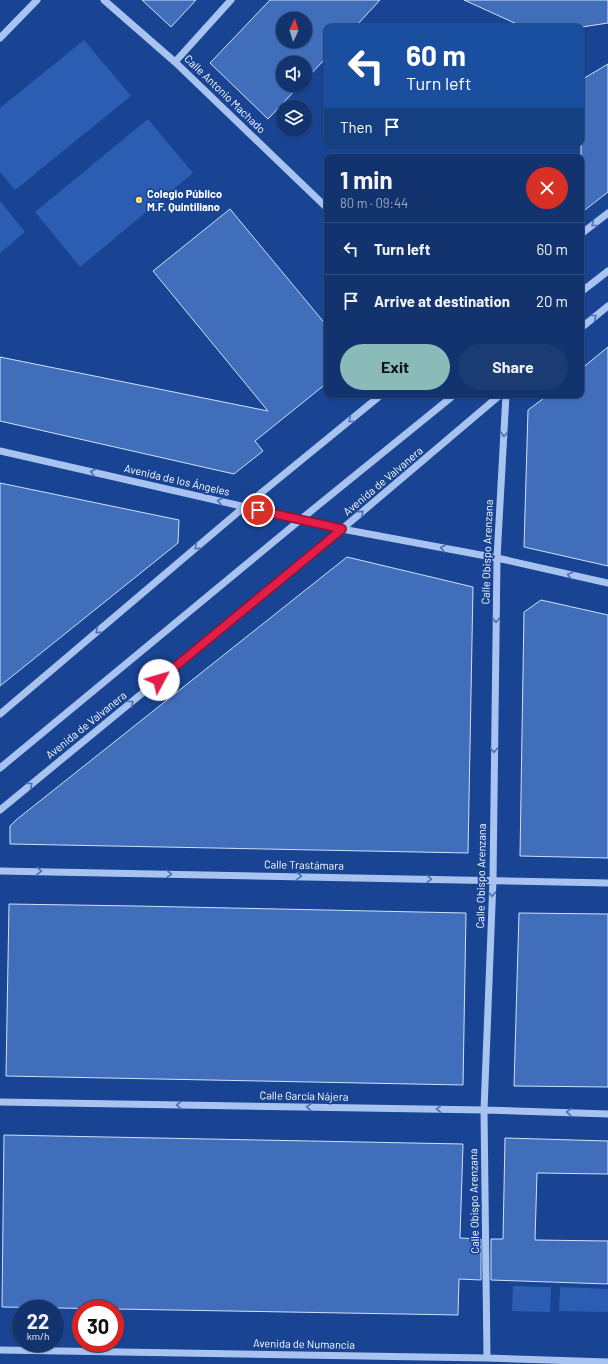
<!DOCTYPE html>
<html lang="en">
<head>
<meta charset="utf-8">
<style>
	body { margin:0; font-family:Barlow,sans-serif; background:#1b3b73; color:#f1f3f6; height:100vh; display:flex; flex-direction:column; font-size:15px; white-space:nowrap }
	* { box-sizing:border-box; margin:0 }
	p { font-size:13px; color:#9caac2 }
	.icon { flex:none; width:22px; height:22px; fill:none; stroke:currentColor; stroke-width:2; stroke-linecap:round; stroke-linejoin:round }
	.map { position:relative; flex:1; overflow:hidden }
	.side { position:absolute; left:324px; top:154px; width:260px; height:244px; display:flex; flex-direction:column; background:#12336e; border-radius:8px; box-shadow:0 1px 3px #0004,0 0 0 1px #314e81 }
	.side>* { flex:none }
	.guide { position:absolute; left:324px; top:24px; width:260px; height:122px; border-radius:8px; box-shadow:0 1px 3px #0004,0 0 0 1px #314e81; background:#1a4fa0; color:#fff; overflow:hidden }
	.needle { width:26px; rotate:4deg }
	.buttons { position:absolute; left:276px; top:12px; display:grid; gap:8px }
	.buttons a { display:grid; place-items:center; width:36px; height:36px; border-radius:50%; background:#12336e; box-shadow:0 1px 3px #0004,0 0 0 1px #314e81; font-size:20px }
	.speed { position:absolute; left:12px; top:1300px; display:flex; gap:8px; font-size:20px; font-weight:700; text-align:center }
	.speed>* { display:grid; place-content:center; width:52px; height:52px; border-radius:50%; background:#12336e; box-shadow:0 1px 3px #0004,0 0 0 1px #314e81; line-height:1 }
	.speed small { font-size:10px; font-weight:400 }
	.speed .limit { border:6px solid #d22; background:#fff; color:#111 }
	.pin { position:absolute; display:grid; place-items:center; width:34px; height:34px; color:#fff; margin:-17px; border:2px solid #fff; border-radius:50%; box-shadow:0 1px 4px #0007 }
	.me { position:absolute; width:44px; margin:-22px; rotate:51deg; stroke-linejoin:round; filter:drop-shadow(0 0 3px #0008) }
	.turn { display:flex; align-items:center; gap:14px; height:84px; padding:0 16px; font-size:18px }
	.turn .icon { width:52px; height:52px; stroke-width:2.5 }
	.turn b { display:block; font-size:28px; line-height:34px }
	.then { display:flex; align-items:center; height:38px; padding:0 16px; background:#0003; gap:8px; font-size:15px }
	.round { display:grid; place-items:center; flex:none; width:42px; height:42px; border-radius:21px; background:#1b3b73 }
	.overview { display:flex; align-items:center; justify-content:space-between; height:68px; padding:0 16px }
	h1 { font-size:24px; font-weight:700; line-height:30px }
	.action { display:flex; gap:8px; margin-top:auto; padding:8px 16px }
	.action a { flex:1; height:46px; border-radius:24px; background:#8bbbb9; color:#111; font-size:16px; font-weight:700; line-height:46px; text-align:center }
	.action a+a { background:#1b3b73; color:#f1f3f6 }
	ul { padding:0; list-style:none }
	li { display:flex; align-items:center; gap:12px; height:52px; padding:0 16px; border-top:1px solid #314e81 }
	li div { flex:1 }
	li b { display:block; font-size:15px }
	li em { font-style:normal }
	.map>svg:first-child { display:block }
	.green { fill:#2b5db2 }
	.building { fill:#416ebb; stroke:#cfe0fb; fill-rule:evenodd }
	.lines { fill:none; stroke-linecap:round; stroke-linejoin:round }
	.minor { stroke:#a8c3f0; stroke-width:7 }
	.oneway { stroke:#4a70b4 }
	.route-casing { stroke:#92132f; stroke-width:10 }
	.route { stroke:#e11d48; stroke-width:7 }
	.poi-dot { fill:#ffdf67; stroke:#184493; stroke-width:1.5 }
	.labels { text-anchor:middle; stroke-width:3.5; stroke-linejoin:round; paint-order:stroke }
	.street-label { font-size:11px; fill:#fff; stroke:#184493 }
	.poi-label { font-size:11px; font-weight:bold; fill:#fff; stroke:#184493; text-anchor:start }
</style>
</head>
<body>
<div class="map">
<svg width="608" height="1364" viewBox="0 0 608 1364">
	<rect width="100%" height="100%" fill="#184493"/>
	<path class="green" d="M 84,40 L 131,96 L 15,190 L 0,172 L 0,108 Z
		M 148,119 L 193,173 L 80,267 L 35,212 Z
		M 0,201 L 25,232 L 0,253 Z
		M 513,1286 L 551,1287 L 550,1312 L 512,1311 Z
		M 560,1287 L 608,1289 L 608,1312 L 559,1311 Z"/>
	<path class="building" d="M 142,0 L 196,0 L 171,27 Z
		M 270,0 L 380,0 L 355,27 L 327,27 L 327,57 L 305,80 L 305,63 L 283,63 L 283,85 L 300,85 L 268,119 L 210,63 ZM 283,19 L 305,19 L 305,41 L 283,41 Z
		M 464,0 L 608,0 L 608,23 L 582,27 L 536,27 L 519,25 Z
		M 608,64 L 608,192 L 581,213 L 581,80 Z
		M 230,209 L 327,326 L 327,383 L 255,441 L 263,451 L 234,474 L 0,421 L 0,357 L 268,411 L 153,271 Z
		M 608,347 L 608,566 L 524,547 L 528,410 L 548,395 L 581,395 L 581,369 Z
		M 0,483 L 179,520 L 178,543 L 0,686 Z
		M 347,557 L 473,587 L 468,853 L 10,844 L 10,826 L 16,820 Z
		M 541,600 L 608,615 L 608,858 L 520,856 L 524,612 Z
		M 9,904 L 136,906 L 466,913 L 463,1085 L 6,1076 Z
		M 519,913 L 608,914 L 608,1087 L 514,1086 Z
		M 4,1135 L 463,1144 L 460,1238 L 481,1239 L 481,1280 L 459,1279 L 458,1315 L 2,1307 Z
		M 505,1138 L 608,1141 L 608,1174 L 537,1173 L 535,1240 L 608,1241 L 608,1284 L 491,1280 L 491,1239 L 503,1239 Z"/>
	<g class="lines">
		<path class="minor" d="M 104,0 L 175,62 L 327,208
			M 0,38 L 37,0
			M 175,62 L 231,0
			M 581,234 L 608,213
			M 581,292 L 608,271
			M 581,328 L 608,306
			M 0,451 L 342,529 L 497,558 L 608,583
			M 0,714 L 244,507 L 381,395
			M 0,768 L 300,520 L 454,395
			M 0,810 L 342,529 L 500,395
			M 0,871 L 608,883
			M 0,1102 L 484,1110 L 608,1114
			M 0,1350 L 487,1358 L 608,1362
			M 487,1358 L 484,1110 L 493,880 L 497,558 L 506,395"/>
	</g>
	<defs><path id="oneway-chevron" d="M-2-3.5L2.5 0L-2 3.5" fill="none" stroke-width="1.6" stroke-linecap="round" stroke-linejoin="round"/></defs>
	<g class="oneway">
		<use href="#oneway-chevron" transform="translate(594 224) rotate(142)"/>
		<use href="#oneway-chevron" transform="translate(594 317) rotate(-39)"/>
		<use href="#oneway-chevron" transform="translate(351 420) rotate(141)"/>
		<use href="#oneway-chevron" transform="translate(504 434) rotate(93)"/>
		<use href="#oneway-chevron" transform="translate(93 472) rotate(-167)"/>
		<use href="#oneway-chevron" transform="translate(220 501) rotate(-167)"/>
		<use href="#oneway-chevron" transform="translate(361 513) rotate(-40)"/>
		<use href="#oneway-chevron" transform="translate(197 547) rotate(140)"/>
		<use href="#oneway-chevron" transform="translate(443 548) rotate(-169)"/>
		<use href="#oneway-chevron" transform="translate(570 575) rotate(-167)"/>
		<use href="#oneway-chevron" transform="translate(496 620) rotate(91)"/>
		<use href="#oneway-chevron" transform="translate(98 631) rotate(140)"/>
		<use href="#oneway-chevron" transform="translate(131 703) rotate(-39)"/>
		<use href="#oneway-chevron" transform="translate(494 750) rotate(91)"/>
		<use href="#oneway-chevron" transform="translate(30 785) rotate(-39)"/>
		<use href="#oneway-chevron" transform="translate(39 871) rotate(1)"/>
		<use href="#oneway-chevron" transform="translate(169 874) rotate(1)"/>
		<use href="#oneway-chevron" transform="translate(299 876) rotate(1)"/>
		<use href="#oneway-chevron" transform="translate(429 879) rotate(1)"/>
		<use href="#oneway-chevron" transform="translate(492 894) rotate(92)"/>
		<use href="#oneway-chevron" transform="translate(179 1105) rotate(-179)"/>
		<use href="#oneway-chevron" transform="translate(309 1107) rotate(-179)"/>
		<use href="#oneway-chevron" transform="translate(439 1109) rotate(-179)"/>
		<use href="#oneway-chevron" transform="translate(569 1112) rotate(-178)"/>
	</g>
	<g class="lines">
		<defs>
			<path id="route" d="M 159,680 L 342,529 L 258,510"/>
		</defs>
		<use href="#route" class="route-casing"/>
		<use href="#route" class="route"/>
	</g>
	<circle class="poi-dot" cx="139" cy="200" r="4"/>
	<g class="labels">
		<g class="street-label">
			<text transform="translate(225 94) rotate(44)" y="4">Calle Antonio Machado</text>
			<text transform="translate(177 480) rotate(13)" y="4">Avenida de los Ángeles</text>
			<text transform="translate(383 481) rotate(-40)" y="4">Avenida de Valvanera</text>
			<text transform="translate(487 552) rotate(-88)" y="4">Calle Obispo Arenzana</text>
			<text transform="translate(86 725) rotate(-39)" y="4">Avenida de Valvanera</text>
			<text transform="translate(304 865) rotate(1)" y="4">Calle Trastámara</text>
			<text transform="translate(481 876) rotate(-89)" y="4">Calle Obispo Arenzana</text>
			<text transform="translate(304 1096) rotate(1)" y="4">Calle García Nájera</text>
			<text transform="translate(474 1201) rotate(-91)" y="4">Calle Obispo Arenzana</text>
			<text transform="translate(304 1344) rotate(1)" y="4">Avenida de Numancia</text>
		</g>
		<g class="poi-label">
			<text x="147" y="198">Colegio Público<tspan x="147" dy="13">M.F. Quintiliano</tspan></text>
		</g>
	</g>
</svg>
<div class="buttons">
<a><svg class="needle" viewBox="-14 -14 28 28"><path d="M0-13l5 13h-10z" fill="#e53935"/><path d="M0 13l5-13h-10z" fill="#9caac2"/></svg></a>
<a><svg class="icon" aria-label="sound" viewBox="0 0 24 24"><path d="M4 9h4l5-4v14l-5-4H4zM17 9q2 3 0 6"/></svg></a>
<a><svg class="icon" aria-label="layers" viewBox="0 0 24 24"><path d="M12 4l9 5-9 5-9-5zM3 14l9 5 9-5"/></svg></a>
</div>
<div class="speed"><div>22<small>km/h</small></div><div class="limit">30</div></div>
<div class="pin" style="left:258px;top:510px;background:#d93025"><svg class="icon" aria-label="arrive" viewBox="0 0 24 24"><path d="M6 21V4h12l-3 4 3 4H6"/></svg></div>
<svg class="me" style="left:159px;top:680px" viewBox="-20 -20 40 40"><circle r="19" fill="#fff"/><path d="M0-13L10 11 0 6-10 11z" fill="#e11d48"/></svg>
<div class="guide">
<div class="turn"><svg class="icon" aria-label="left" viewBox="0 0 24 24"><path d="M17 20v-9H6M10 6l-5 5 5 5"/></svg><div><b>60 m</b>Turn left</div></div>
<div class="then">Then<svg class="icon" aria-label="arrive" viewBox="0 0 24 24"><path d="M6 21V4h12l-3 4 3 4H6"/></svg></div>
</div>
<section class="side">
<div class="overview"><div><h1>1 min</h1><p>80 m · 09:44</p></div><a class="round" style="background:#d93025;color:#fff"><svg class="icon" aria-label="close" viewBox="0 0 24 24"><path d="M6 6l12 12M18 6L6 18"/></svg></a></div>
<ul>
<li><svg class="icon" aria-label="left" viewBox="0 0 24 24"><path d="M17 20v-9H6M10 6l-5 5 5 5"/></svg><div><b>Turn left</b></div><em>60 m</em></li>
<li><svg class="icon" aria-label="arrive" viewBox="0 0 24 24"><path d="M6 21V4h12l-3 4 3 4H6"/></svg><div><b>Arrive at destination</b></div><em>20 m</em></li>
</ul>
<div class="action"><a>Exit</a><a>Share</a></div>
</section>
</div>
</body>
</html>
